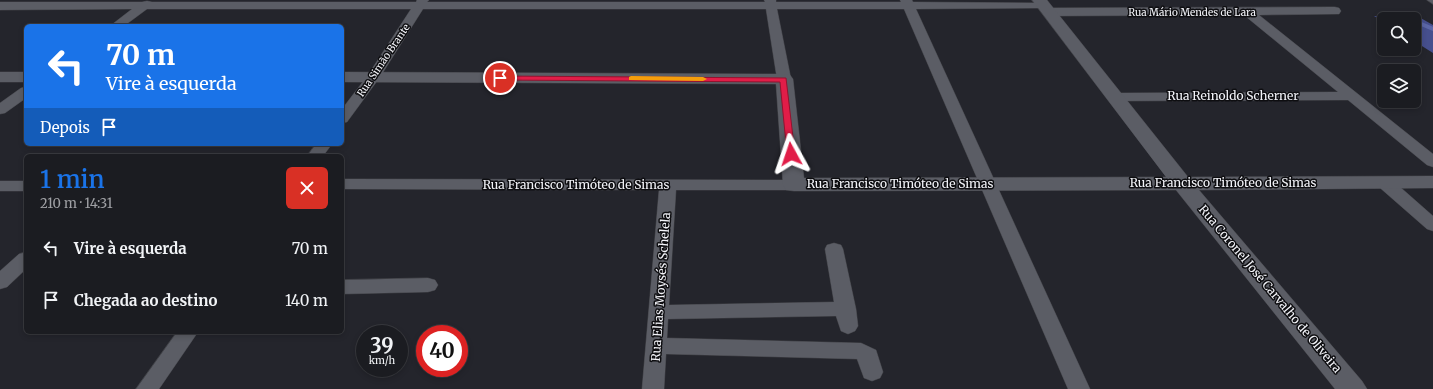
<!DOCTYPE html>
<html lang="pt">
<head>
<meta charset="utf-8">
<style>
	body { margin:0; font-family:Merriweather,serif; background:#24252a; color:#f1f3f6; height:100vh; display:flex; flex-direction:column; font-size:15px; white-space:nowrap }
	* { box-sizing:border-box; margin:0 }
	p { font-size:13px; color:#a0a1a5 }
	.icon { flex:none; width:22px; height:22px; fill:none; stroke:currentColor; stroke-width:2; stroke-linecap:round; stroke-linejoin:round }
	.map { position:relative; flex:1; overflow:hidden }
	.details { position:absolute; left:24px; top:154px; width:320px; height:180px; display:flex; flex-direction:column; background:#1b1c21; border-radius:6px; box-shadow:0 2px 6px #0003,0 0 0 1px #393a3f }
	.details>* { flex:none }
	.guide { position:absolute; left:24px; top:24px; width:320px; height:122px; border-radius:6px; box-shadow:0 2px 6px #0003,0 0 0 1px #393a3f; background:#1a73e8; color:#fff; overflow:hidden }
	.tools { position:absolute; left:1377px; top:12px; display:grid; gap:8px }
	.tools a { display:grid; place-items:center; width:44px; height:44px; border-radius:6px; background:#1b1c21; box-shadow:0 2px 6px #0003,0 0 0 1px #393a3f; font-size:20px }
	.speed { position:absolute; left:356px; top:325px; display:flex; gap:8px; font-size:20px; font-weight:700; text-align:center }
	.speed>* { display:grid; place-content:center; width:52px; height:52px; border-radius:50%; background:#1b1c21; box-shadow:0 2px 6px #0003,0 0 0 1px #393a3f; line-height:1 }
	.speed small { font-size:10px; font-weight:400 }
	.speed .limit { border:6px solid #d22; background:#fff; color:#111 }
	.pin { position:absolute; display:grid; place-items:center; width:34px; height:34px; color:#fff; margin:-17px; border:2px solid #fff; border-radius:50%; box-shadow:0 1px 4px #0007 }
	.me { position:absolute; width:44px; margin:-22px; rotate:355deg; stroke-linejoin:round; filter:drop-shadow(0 0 3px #0008) }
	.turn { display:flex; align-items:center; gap:14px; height:84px; padding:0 16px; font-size:18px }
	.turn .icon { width:52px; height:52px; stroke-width:2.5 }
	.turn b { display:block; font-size:28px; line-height:34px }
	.then { display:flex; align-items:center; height:38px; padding:0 16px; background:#0003; gap:8px; font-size:15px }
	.round { display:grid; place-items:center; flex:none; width:42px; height:42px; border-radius:6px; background:#24252a }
	.head { display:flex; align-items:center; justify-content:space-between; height:68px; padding:0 16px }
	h1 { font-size:24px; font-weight:600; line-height:30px; color:#1a73e8 }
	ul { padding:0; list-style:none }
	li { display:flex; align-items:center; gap:12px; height:52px; padding:0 16px }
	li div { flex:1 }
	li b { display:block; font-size:15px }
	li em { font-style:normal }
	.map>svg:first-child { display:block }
	.forest { fill:#464f8d }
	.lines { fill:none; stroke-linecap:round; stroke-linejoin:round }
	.stream { stroke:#5c67a7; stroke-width:4 }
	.lane-casing { stroke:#404146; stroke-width:1 }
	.street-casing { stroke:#404146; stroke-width:1 }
	.secondary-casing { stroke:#404146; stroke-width:1 }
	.lane { fill:#5b5d65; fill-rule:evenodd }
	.street { fill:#5b5d65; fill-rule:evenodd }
	.secondary { fill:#5b5d65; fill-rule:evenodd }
	.route { fill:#e11d48; stroke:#92132f }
	.slow { fill:#f59e0b }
	.labels { text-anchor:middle; stroke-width:3; stroke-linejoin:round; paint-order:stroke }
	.far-street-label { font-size:10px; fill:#f3f4f9; stroke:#0e0e11 }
	.street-label { font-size:12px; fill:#f3f4f9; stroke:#0e0e11 }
</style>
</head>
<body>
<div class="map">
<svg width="1433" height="389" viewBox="0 0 1433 389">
	<rect width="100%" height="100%" fill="#24252c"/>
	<path class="forest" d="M 1374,16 L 1417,16 L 1433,25 L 1433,53 L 1414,41 L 1414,19 L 1384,19 L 1384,22 Z"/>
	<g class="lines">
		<path class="stream" d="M 1408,18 L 1411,19
			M 1414,21 L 1433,29"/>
		<defs>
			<path id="lane" d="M 1427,0 L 1433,0 L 1433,4 Z"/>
			<path id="street" d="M 417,0 L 429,0 L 427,2 L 765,2 L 764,0 L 776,0 L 776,2 L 901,2 L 900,0 L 912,0 L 913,2 L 1048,3 L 1050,5 L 1044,8 L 916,9 L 1090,389 L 1068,389 L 904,9 L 777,9 L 791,79 L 789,82 L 779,82 L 777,79 L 766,9 L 423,9 L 380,77 L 347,122 L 342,123 L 342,109 L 368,75 L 411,9 L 147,9 L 124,26 L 110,26 L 132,9 L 0,10 L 0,2 L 142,2 L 147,1 L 152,2 L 416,2 Z
				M 1335,7 L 1339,8 L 1341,11 L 1339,14 L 1259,15 L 1433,154 L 1433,167 L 1427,165 L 1348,100 L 1116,101 L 1111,100 L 1109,97 L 1111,94 L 1116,93 L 1338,92 L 1244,15 L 1050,16 L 1044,12 L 1050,8 Z
				M 26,87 L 26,98 L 5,113 L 0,114 L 0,103 L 21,88 Z
				M 316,144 L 332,144 L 323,156 L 307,156 Z
				M 1385,178 L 1391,179 L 1433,216 L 1433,231 L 1427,229 L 1379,187 L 1377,183 L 1379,179 Z
				M 342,179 L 794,180 L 800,181 L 802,185 L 800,189 L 794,190 L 676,190 L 669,305 L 834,302 L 825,249 L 827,245 L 834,243 L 841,245 L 843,249 L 856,309 L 858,326 L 855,331 L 848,334 L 841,331 L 836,316 L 668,319 L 667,338 L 861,343 L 876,350 L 883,372 L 880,378 L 872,381 L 864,378 L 857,359 L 666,354 L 664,389 L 642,389 L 659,190 L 342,189 Z
				M 0,181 L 26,181 L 26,191 L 0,191 Z
				M 26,252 L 26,269 L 7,287 L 0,289 L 0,271 L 19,254 Z
				M 428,278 L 435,280 L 438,285 L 435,290 L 428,292 L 342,294 L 342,280 Z
				M 177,332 L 198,332 L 159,389 L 136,389 Z"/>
			<path id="secondary" d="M 1032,0 L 1047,0 L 1188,177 L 1433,176 L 1433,188 L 1199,190 L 1362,381 L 1367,389 L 1335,389 L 1176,190 L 794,191 L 786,190 L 783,185 L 776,84 L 342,82 L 342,72 L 784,74 L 790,75 L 793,79 L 804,178 L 1166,177 Z
				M 0,72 L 26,72 L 26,82 L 0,82 Z"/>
		</defs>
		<use href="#lane" class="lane-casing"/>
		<use href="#street" class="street-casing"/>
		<use href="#secondary" class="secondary-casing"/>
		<use href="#lane" class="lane"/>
		<use href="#street" class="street"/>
		<use href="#secondary" class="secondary"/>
	</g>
	<path class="route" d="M 497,76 L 786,78 L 795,154 L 791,157 L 787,154 L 780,82 L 500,80 L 497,79 Z"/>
	<path class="slow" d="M 631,76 L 703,77 L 707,79 L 703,81 L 629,80 L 629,77 Z"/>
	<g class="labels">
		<g class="far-street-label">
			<text x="1192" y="16">Rua Mário Mendes de Lara</text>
			<text transform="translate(383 60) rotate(-56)" y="4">Rua Simão Brante</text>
		</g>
		<g class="street-label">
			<text x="1233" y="100">Rua Reinoldo Scherner</text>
			<text x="1223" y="187">Rua Francisco Timóteo de Simas</text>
			<text x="900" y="188">Rua Francisco Timóteo de Simas</text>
			<text x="576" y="189">Rua Francisco Timóteo de Simas</text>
			<text transform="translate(661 287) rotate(-86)" y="4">Rua Elias Moysés Schelela</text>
			<text transform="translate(1270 289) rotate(50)" y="4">Rua Coronel José Carvalho de Oliveira</text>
		</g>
	</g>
</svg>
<div class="tools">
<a><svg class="icon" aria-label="search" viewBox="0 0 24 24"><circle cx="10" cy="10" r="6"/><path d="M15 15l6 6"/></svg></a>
<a><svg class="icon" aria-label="layers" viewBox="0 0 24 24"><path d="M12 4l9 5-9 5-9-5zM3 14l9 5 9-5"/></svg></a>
</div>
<div class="speed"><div>39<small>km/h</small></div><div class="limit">40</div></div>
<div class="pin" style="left:500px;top:78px;background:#d93025"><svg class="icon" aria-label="arrive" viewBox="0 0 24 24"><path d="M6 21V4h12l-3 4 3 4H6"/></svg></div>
<svg class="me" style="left:791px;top:154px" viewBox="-20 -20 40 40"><path d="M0-17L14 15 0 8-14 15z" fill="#e11d48" stroke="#fff" stroke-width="4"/></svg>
<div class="guide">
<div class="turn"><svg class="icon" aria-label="left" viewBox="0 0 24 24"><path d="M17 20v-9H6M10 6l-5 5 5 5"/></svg><div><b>70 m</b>Vire à esquerda</div></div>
<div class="then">Depois<svg class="icon" aria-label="arrive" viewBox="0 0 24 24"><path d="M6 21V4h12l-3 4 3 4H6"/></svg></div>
</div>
<section class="details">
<div class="head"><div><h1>1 min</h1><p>210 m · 14:31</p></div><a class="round" style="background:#d93025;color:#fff"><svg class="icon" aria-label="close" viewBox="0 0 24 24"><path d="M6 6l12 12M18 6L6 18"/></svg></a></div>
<ul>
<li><svg class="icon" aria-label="left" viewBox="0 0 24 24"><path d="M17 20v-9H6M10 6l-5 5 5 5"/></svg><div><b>Vire à esquerda</b></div><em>70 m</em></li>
<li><svg class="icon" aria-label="arrive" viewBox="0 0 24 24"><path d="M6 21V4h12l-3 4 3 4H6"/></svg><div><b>Chegada ao destino</b></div><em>140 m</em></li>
</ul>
</section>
</div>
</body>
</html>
